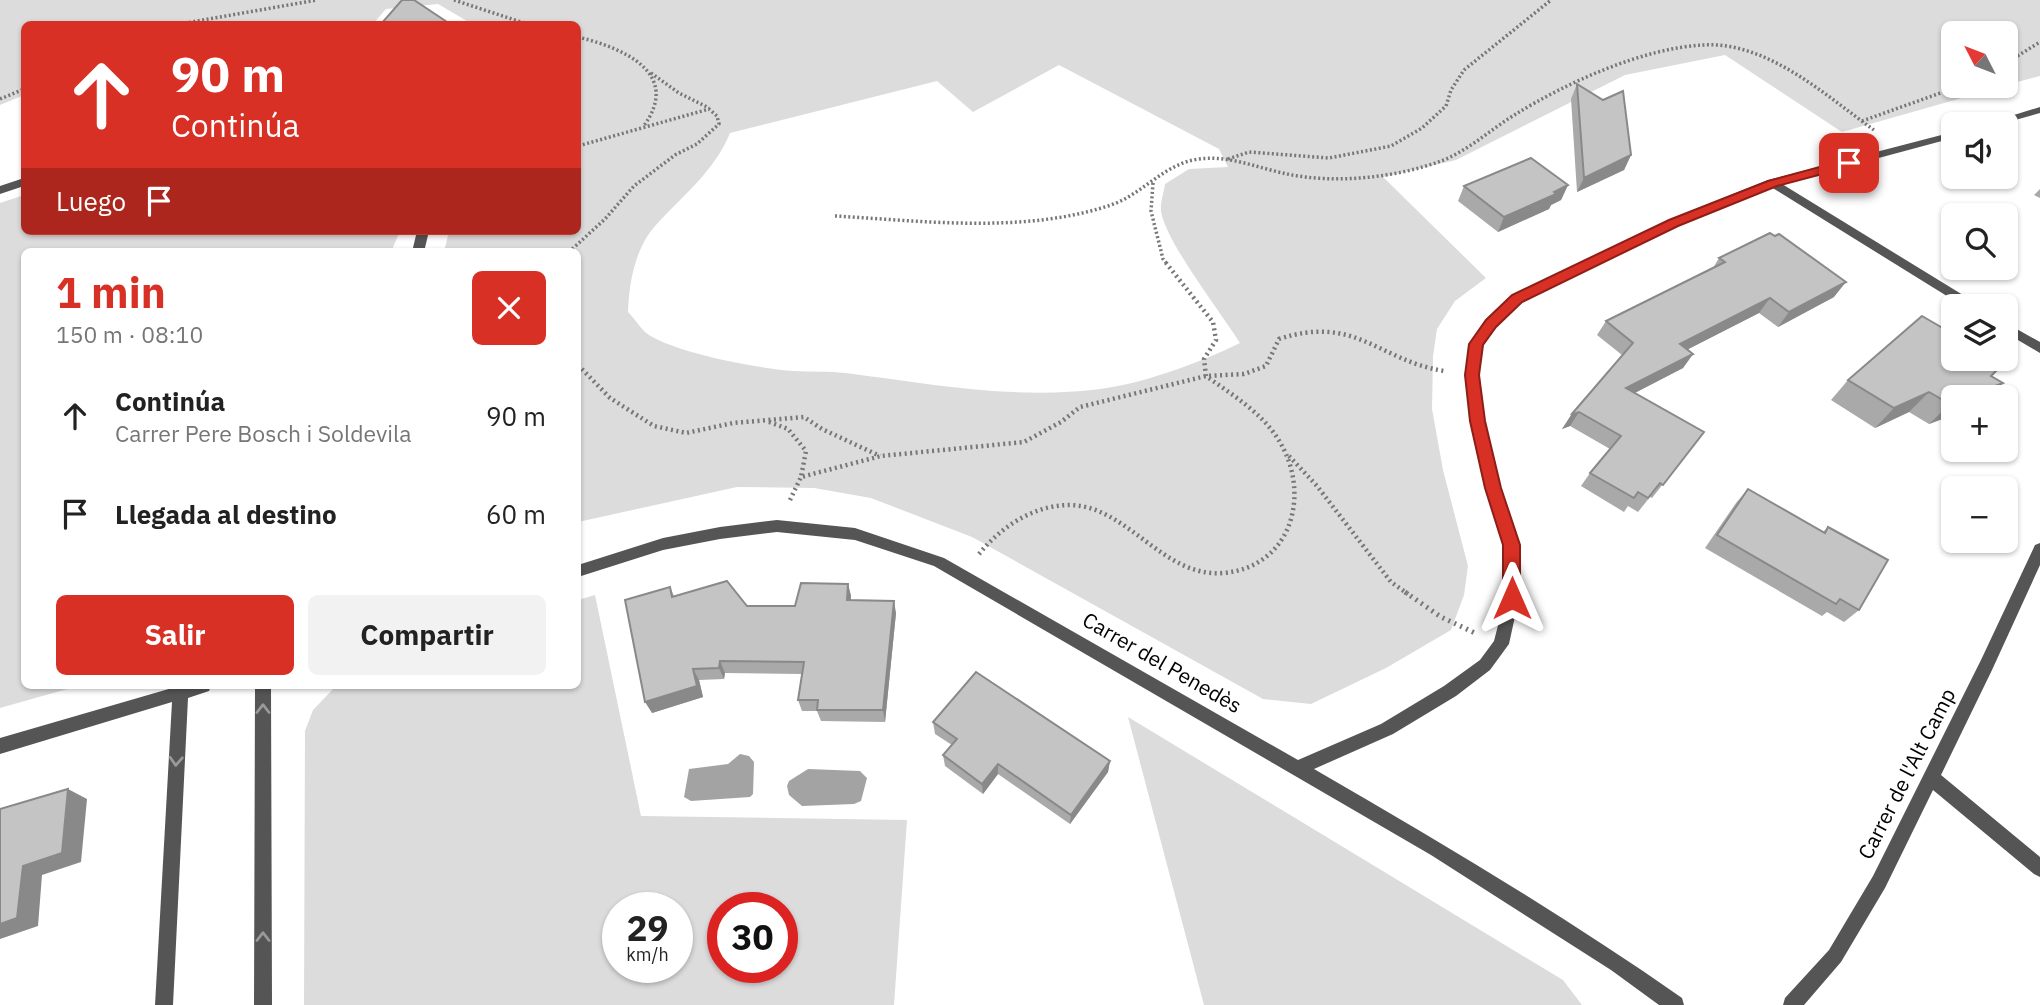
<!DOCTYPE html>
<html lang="es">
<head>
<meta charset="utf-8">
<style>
	body { margin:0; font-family:"IBM Plex Sans",sans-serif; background:#f2f2f2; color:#222; height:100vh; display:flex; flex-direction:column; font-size:26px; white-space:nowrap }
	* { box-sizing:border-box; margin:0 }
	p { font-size:23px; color:#767676 }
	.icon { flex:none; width:38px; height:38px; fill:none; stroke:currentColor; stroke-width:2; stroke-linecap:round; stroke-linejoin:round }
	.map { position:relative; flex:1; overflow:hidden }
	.drawer { position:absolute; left:21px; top:248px; width:560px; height:441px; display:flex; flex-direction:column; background:#fff; border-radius:10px; box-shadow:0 2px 5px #0004 }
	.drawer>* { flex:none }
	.banner { position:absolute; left:21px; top:21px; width:560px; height:214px; border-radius:10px; box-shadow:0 2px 5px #0004; background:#d93025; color:#fff; overflow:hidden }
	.needle { width:46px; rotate:312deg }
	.controls { position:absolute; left:1941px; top:21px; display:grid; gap:14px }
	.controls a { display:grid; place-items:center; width:77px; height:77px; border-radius:10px; background:#fff; box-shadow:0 2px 5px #0004; font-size:35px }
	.speed { position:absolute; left:602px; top:892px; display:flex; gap:14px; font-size:35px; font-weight:700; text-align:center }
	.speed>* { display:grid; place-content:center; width:91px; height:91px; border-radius:50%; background:#fff; box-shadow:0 2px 5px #0004; line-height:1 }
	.speed small { font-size:18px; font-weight:400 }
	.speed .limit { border:10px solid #d22; background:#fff; color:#111 }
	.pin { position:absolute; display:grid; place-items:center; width:60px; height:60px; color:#fff; margin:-30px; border-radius:14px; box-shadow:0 4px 10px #0006 }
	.me { position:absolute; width:77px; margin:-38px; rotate:0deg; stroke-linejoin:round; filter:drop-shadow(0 0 5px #0008) }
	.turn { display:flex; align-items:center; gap:24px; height:147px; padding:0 35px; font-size:32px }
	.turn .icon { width:91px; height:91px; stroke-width:2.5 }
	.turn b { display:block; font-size:49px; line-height:60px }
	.then { display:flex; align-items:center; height:66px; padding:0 35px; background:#0003; gap:14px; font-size:26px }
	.round { display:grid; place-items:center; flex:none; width:74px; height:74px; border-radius:10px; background:#f2f2f2 }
	.summary { display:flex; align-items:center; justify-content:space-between; height:119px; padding:0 35px }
	h1 { font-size:42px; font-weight:800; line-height:52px; color:#d93025 }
	.primary-button { display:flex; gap:14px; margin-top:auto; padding:14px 35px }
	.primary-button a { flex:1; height:80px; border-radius:10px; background:#d93025; color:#fff; font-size:28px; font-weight:800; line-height:80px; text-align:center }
	.primary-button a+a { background:#f2f2f2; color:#222 }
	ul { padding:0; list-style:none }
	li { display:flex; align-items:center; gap:21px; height:98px; padding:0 35px }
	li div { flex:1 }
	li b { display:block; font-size:26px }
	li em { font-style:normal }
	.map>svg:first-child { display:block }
	.green { fill:#dcdcdc; fill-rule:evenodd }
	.water { fill:#a3a3a3 }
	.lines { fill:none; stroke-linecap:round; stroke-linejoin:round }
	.path-far2 { stroke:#777; stroke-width:3.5; stroke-dasharray:2 2.5; stroke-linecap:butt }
	.path-far1 { stroke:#777; stroke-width:4.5; stroke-dasharray:2 3.5; stroke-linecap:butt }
	.path { stroke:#777; stroke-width:5; stroke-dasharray:2 4.5; stroke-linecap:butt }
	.street { fill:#555; fill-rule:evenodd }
	.wall { fill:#a9a9a9 }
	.shaded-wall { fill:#898989 }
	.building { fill:#c4c4c4; stroke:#898989; stroke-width:2 }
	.oneway { stroke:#999 }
	.route { fill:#d93025; stroke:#8d1f18; stroke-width:2 }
	.labels { text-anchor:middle; stroke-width:6; stroke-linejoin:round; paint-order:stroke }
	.street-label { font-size:21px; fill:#000; stroke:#fff }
</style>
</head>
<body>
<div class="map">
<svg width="2040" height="1005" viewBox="0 0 2040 1005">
	<rect width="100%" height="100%" fill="#fff"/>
	<path class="green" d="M 0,0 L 2040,0 L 2040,76 L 2006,85 L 2006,33 L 1953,33 L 1953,86 L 2004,86 L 1842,132 L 1725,55 L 1625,75 L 1456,160 L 1383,177 L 1486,278 L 1455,301 L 1437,329 L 1433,356 L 1432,409 L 1443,470 L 1468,566 L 1464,595 L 1451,630 L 1386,668 L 1311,704 L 1263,699 L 972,537 L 871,498 L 814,488 L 737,487 L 578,522 L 578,252 L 444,252 L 449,231 L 578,231 L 578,24 L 472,24 L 438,4 L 386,9 L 373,24 L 24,24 L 24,95 L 0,105 ZM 1059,65 L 1219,149 L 1228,167 L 1189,169 L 1165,184 C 1164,192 1160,203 1161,211 C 1165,241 1222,314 1240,343 C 1202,362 1142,384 1100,389 C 1015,400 931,384 846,373 C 828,371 811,372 793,371 C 761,369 669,352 645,332 C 639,326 634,318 628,312 C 629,283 635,248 656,225 C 683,195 714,172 730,133 L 937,81 L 973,112 Z
		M 24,195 L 24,231 L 400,231 L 391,252 L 24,252 L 24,686 L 78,686 L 0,708 L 0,203 Z
		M 595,595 L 641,816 L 907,820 L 894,1005 L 304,1005 L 305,731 L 313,710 L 336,686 L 578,686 L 578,600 ZM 677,908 L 677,968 L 618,968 L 618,908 ZM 723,908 L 782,908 L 782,968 L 723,968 Z
		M 1128,717 L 1563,980 L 1582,1005 L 1204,1005 Z"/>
	<path class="water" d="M 740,754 L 749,756 L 754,762 L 753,794 L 750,797 L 691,801 L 684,797 L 689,769 L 728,764 Z
		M 808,769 L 860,771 L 867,778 L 861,801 L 854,804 L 802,806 L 789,795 L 787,786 L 789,781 Z"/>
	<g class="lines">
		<path class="path-far2" d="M 454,0 L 527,24
			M 180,24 L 317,0
			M 578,37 C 623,48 683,73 643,127
			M 2006,63 L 2040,42
			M 651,73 L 679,93 L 709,108
			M 0,99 L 24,89
			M 1862,121 L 1960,86
			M 1228,159 L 1249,152 L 1329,158 L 1391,146 L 1422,128 L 1446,106 L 1451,90 L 1464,70 L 1551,0
			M 1153,183 L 1151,211 L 1163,259 L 1167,264
			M 835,216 C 925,221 1024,234 1111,205 C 1143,194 1165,163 1199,159 C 1229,155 1258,168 1287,174 C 1335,184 1395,178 1441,161 C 1468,151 1491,129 1516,114 C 1566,83 1643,48 1703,45 C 1767,41 1825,95 1874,130
			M 569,252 L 605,219 L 634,186 L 675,155 L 697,144 L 719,124 L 717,116 L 709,109 L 578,146"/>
		<path class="path-far1" d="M 578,365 L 610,398 L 654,426 L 686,433 L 733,423 L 804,417 L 822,429 L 880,456
			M 769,422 L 788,429 L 806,451 L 801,477
			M 1289,456 L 1317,486 L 1391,582 L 1408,594
			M 790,500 L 801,477 L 881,456 L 1024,442 L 1061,422 L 1080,407 L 1206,376 L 1244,374 L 1266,366 L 1279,339 C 1356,314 1377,360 1444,371
			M 979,554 C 1001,527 1033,505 1070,505 C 1128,506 1163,578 1223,573 C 1293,567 1312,492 1278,439 C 1261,412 1231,394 1206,376 L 1204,359 L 1216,340 L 1213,322 L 1166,263"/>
		<path class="path" d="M 1405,592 L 1441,617 L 1475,633"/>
		<path class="street" d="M 2040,107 L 2040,113 L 2001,124 L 1985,124 Z
			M 1953,132 L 1953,138 L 1782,184 L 1976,303 L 1978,306 L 1963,306 L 1771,187 L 1677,226 L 1521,302 L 1495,326 L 1482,345 L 1478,375 L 1485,421 L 1500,488 L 1519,545 L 1519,598 L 1509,644 L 1490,670 L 1456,696 L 1393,734 L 1314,769 C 1439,841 1563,915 1682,998 L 1684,1005 L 1659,1005 L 1611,970 L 1431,855 L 934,566 L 855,540 L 777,532 L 720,539 L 663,550 L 578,577 L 578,565 L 663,538 L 720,527 L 777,520 L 855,528 L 944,558 L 1298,760 L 1381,724 L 1444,686 L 1480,660 L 1494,641 L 1505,598 L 1505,545 L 1486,488 L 1471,421 L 1466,375 L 1470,344 L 1487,320 L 1513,296 L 1669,220 L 1768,180 Z
			M 24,178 L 24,186 L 0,194 L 0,186 Z
			M 417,231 L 429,231 L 424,252 L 412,252 Z
			M 2006,323 L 2040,342 L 2040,353 L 2006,333 Z
			M 2040,543 L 2040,565 L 1992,670 L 1941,775 L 2040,857 L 2040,877 L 2034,874 L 1933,790 L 1885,888 L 1841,962 L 1804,1005 L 1783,1005 L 1785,998 L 1829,950 L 1873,876 L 1981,660 L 2035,545 Z
			M 179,686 L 211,686 L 209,691 L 188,698 L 173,1005 L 155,1005 L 172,702 L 0,754 L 0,738 Z
			M 255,686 L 271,686 L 272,1005 L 254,1005 Z"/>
	</g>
	<path class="wall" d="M 1577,84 L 1631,155 L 1624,170 L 1577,192 L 1571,99 Z
		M 1568,185 L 1561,200 L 1551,205 L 1549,209 L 1498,232 L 1458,201 L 1464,186 Z
		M 2040,189 L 2040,198 L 2034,195 Z
		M 1719,258 L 1834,297 L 1778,327 L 1759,313 L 1688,349 L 1693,354 L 1683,368 L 1635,393 L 1704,432 L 1652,498 L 1650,497 L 1638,512 L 1628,506 L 1624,512 L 1581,486 L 1590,473 L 1610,449 L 1570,426 L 1562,429 L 1622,355 L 1597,335 L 1606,321 L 1713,268 Z
		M 1991,376 L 2003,383 L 1988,397 L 1953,397 L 1953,415 L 1929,424 L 1909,412 L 1875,428 L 1831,400 L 1848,380 Z
		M 1748,489 L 1823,532 L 1828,527 L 1859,610 L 1844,622 L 1827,612 L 1822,616 L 1705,548 L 1736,503 Z
		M 848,584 L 851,596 L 851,600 L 896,613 L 885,722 L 821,721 L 817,711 L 802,711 L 798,700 L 802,674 L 725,673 L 724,679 L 699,680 L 703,697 L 652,713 L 670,587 L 674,596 L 747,606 L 795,606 Z
		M 933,722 L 1110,761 L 1108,772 L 1070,824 L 998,774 L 983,794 L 945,766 L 943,755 L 952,745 L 935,734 Z"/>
	<path class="shaded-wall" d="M 1631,155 L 1624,170 L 1577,192 L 1584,178 Z
		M 1568,185 L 1561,200 L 1551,205 L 1549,209 L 1498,232 L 1504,217 Z
		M 1846,282 L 1834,297 L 1778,327 L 1789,312 Z
		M 1770,298 L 1759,313 L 1671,358 L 1680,344 Z
		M 1693,354 L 1683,368 L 1617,402 L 1626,388 Z
		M 2003,383 L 1988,397 L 1967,397 Z
		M 1929,392 L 1909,412 L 1875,428 L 1894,408 Z
		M 1953,403 L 1953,415 L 1929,424 L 1950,404 Z
		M 1579,412 L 1570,426 L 1562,429 L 1571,415 Z
		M 848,584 L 851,596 L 850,613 L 847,600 Z
		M 894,601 L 896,613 L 885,722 L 883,710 Z
		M 720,661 L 725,673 L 724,679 L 719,668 Z
		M 693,669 L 699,680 L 703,697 L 652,713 L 645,702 Z
		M 1110,761 L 1108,772 L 1070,824 L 1071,815 Z
		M 998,764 L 998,774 L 983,794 L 982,784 Z
		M 68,789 L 87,799 L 81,862 L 42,875 L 38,926 L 0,939 L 0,924 L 23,866 Z"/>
	<path class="building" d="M 402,0 L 414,0 L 450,24 L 381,24 Z
		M 1577,84 L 1603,100 L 1623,91 L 1631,155 L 1584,178 Z
		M 1531,158 L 1568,185 L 1554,192 L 1556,194 L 1504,217 L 1464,186 Z
		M 1770,233 L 1775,236 L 1779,234 L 1846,282 L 1789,312 L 1770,298 L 1680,344 L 1693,354 L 1626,388 L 1704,432 L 1663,485 L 1660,483 L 1648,498 L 1638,492 L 1634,498 L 1590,473 L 1621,436 L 1579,412 L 1571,415 L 1633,343 L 1606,321 L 1725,262 L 1719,258 Z
		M 1922,316 L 1953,334 L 1953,359 L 1989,359 L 2001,366 L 1991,376 L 2003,383 L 1967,397 L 1953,397 L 1953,403 L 1950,404 L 1929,392 L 1894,408 L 1848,380 Z
		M 1748,489 L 1825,533 L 1828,527 L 1888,560 L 1859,610 L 1840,599 L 1836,604 L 1717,535 Z
		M 727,581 L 747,606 L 795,606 L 801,583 L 848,584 L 847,600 L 894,601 L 883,710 L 817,710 L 818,700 L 798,700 L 804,662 L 720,661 L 719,668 L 693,669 L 697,686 L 645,702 L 625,600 L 670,587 L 672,597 Z
		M 976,672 L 1110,761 L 1071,815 L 998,764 L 982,784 L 943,755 L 957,739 L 933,722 Z
		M 68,789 L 62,853 L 23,866 L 17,918 L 0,924 L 0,809 Z"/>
	<defs><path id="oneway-chevron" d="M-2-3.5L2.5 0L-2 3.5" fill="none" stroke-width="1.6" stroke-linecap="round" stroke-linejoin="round" transform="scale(1.75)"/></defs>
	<g class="oneway">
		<use href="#oneway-chevron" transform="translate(263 709) rotate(-90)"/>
		<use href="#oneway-chevron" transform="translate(176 761) rotate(93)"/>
		<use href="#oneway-chevron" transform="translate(263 937) rotate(-90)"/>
	</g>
	<path class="route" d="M 1849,159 L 1855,163 L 1853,166 L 1777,186 L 1678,226 L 1522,302 L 1496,327 L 1483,345 L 1479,375 L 1485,421 L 1501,488 L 1520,545 L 1520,598 L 1518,603 L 1512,605 L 1506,603 L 1503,598 L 1503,545 L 1485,488 L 1470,421 L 1465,375 L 1469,344 L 1486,320 L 1512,295 L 1669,220 L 1768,181 Z"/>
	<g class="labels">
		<g class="street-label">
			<text transform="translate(1162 663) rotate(30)" y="7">Carrer del Penedès</text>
			<text transform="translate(1907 774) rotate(-63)" y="7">Carrer de l'Alt Camp</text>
		</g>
	</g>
</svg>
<div class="controls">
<a><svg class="needle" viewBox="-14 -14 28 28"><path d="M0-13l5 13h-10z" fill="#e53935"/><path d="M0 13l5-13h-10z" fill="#767676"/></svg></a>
<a><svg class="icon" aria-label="sound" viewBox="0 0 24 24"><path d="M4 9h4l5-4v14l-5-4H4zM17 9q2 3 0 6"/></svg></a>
<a><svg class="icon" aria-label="search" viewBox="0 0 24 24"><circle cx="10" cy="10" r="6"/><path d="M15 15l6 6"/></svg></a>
<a><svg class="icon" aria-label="layers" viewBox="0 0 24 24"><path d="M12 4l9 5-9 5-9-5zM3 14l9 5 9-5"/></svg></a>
<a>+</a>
<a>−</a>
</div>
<div class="speed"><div>29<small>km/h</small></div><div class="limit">30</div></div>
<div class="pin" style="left:1849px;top:163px;background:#d93025"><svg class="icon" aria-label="arrive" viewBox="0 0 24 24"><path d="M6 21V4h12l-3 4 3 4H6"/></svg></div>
<svg class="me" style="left:1512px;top:598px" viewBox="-20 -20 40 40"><path d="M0-17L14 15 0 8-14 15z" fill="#d93025" stroke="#fff" stroke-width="4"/></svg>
<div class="banner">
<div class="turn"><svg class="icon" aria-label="ahead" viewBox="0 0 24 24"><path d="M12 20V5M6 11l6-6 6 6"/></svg><div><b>90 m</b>Continúa</div></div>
<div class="then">Luego<svg class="icon" aria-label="arrive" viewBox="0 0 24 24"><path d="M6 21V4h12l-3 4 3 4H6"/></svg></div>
</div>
<section class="drawer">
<div class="summary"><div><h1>1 min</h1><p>150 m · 08:10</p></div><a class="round" style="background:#d93025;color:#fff"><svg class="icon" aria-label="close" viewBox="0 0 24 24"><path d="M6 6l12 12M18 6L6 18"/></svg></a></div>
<ul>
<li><svg class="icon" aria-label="ahead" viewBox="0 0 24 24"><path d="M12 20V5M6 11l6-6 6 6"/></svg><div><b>Continúa</b><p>Carrer Pere Bosch i Soldevila</p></div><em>90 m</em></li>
<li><svg class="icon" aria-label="arrive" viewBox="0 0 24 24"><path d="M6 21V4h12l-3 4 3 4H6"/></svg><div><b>Llegada al destino</b></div><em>60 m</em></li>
</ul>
<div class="primary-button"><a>Salir</a><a>Compartir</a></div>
</section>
</div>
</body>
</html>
